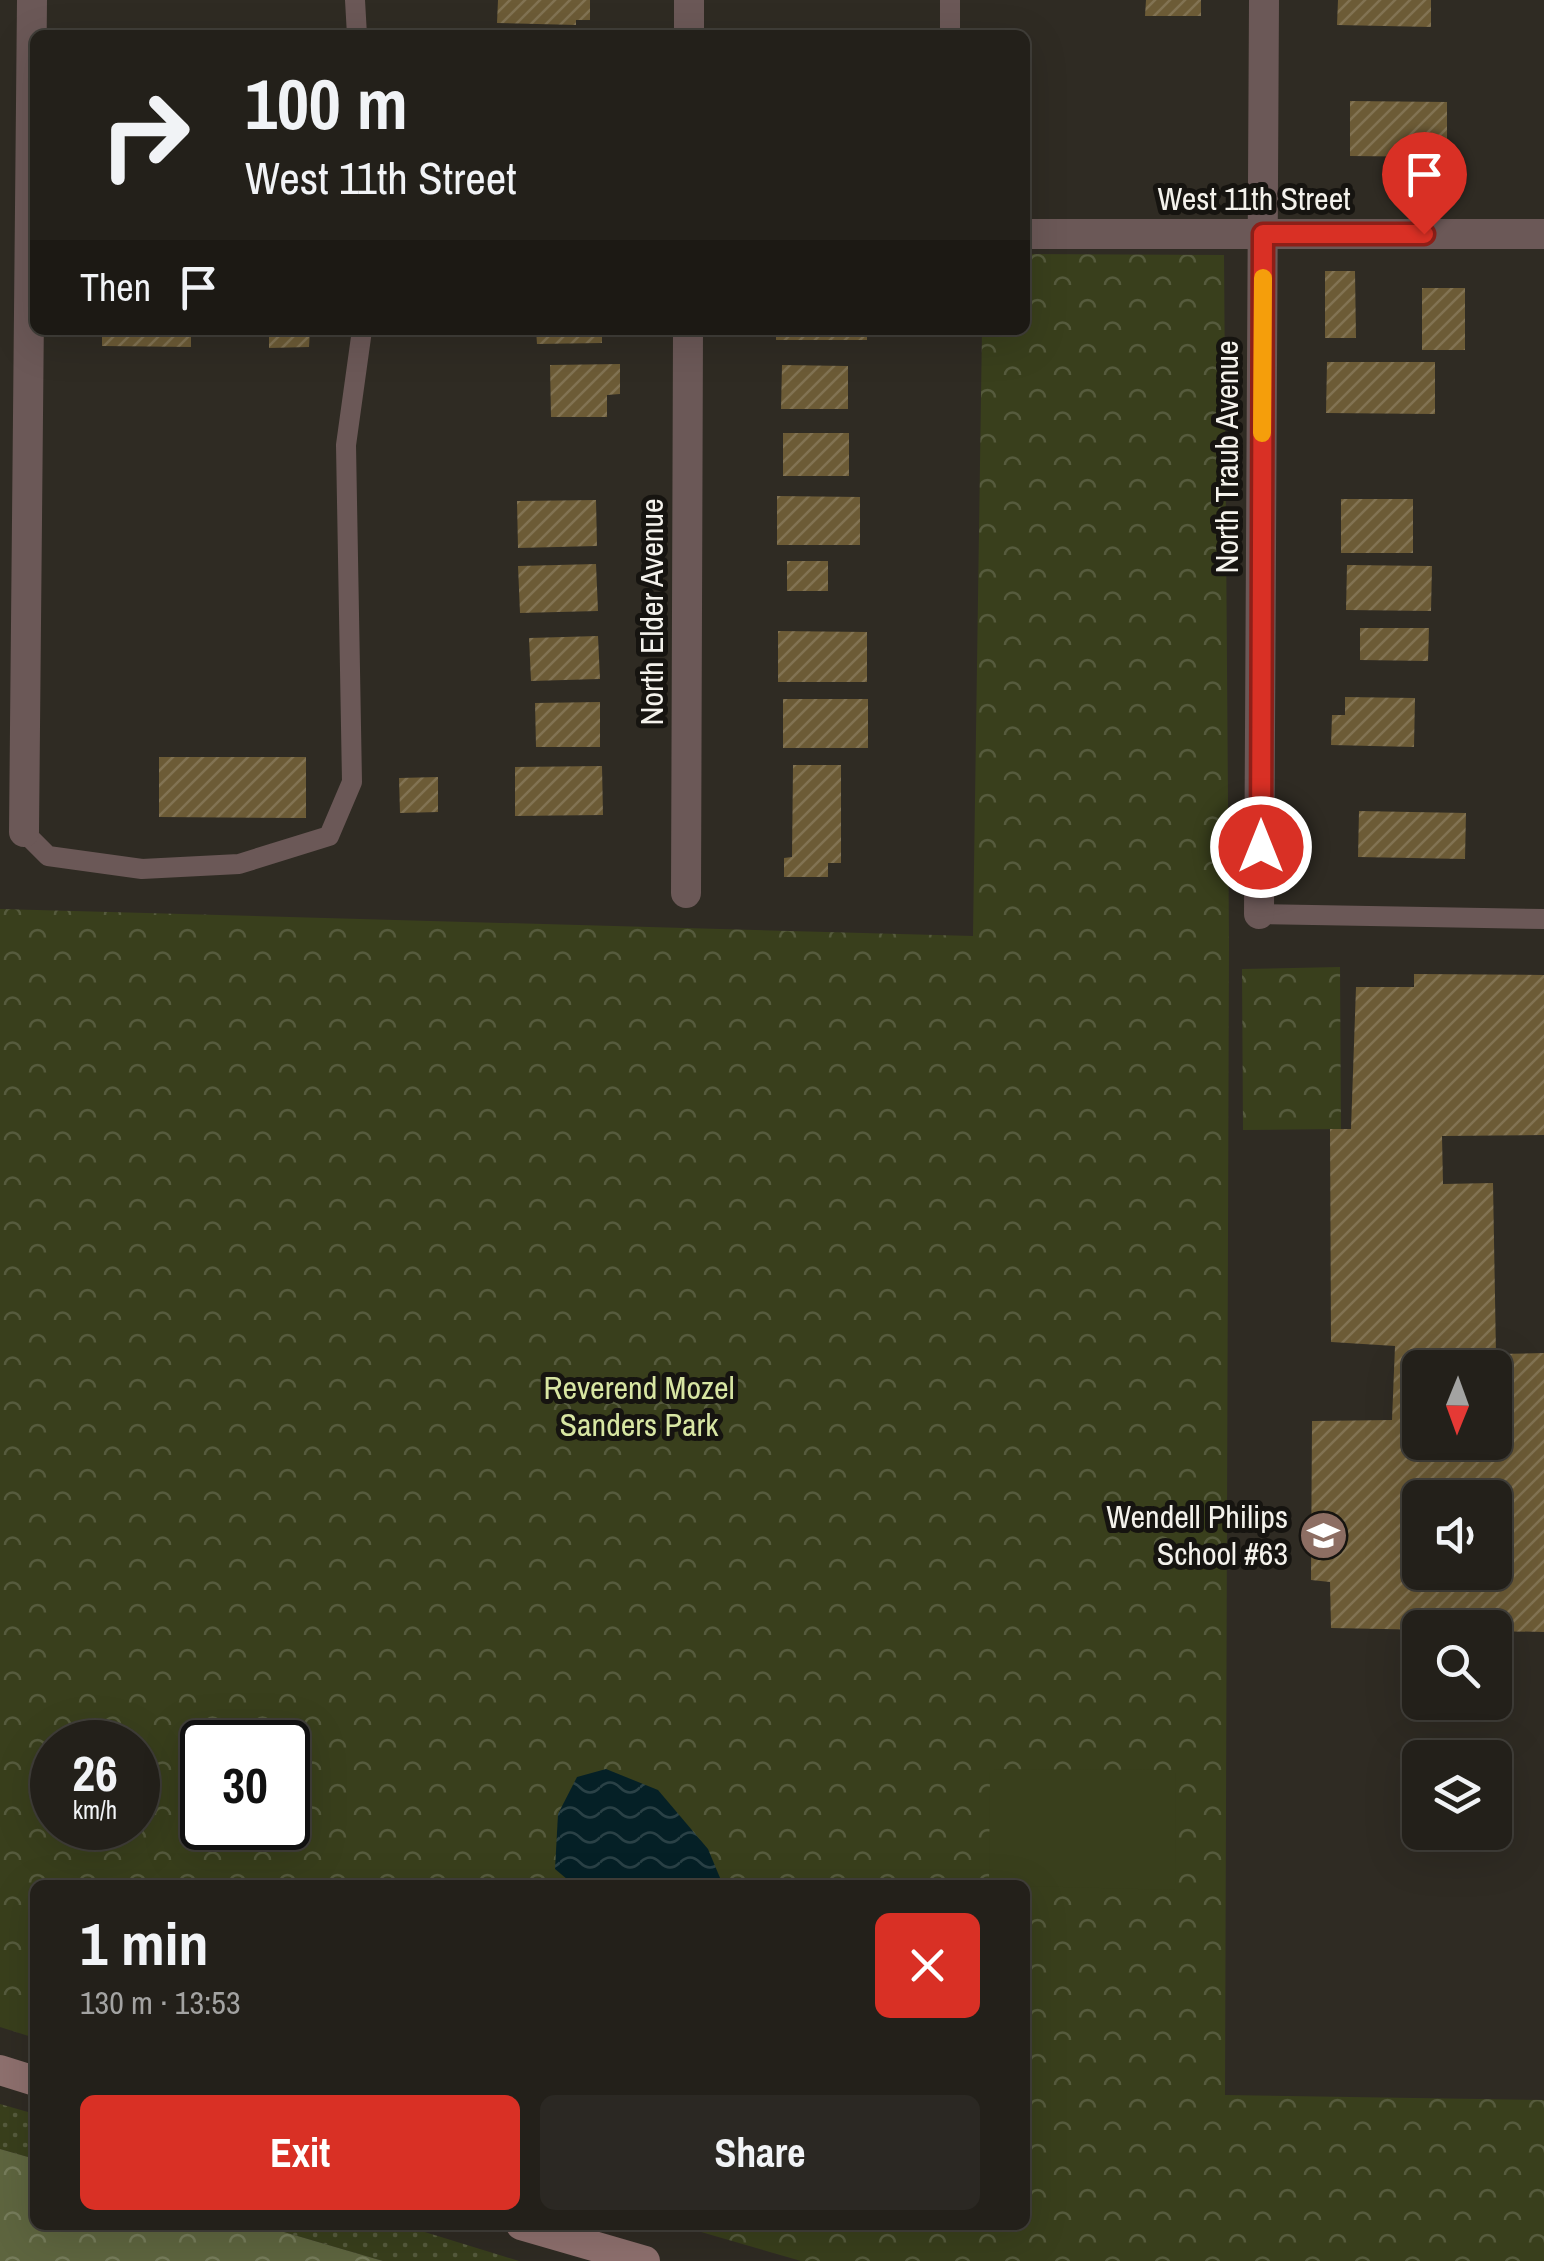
<!DOCTYPE html>
<html lang="en">
<head>
<meta charset="utf-8">
<style>
	body { margin:0; font-family:"Archivo Narrow",sans-serif; background:#2b2823; color:#f1f3f6; height:100vh; display:flex; flex-direction:column; font-size:38px; white-space:nowrap }
	* { box-sizing:border-box; margin:0 }
	p { font-size:32px; color:#a3a3a2 }
	.icon { flex:none; width:55px; height:55px; fill:none; stroke:currentColor; stroke-width:2; stroke-linecap:round; stroke-linejoin:round }
	.map { position:relative; flex:1; overflow:hidden }
	.drawer { position:absolute; left:30px; top:1880px; width:1000px; height:350px; display:flex; flex-direction:column; background:#23201a; border-radius:15px; box-shadow:0 10px 40px #0002,0 0 0 2px #403e39 }
	.drawer>* { flex:none }
	.guide { position:absolute; left:30px; top:30px; width:1000px; height:305px; border-radius:15px; box-shadow:0 10px 40px #0002,0 0 0 2px #403e39; background:#23201a; color:#f1f3f6; overflow:hidden }
	.needle { width:65px; rotate:181deg }
	.controls { position:absolute; left:1402px; top:1350px; display:grid; gap:20px }
	.controls a { display:grid; place-items:center; width:110px; height:110px; border-radius:15px; background:#23201a; box-shadow:0 10px 40px #0002,0 0 0 2px #403e39; font-size:50px }
	.speed { position:absolute; left:30px; top:1720px; display:flex; gap:20px; font-size:50px; font-weight:700; text-align:center }
	.speed>* { display:grid; place-content:center; width:130px; height:130px; border-radius:50%; background:#23201a; box-shadow:0 10px 40px #0002,0 0 0 2px #403e39; line-height:1 }
	.speed small { font-size:25px; font-weight:400 }
	.speed .limit { border:5px solid #111; border-radius:15px; background:#fff; color:#111 }
	.pin { position:absolute; display:grid; place-items:center; width:85px; height:85px; color:#fff; margin:-102px -42px; border-radius:50% 50% 50% 0; rotate:-45deg; box-shadow:0 0 10px #0007 }
	.pin .icon { rotate:45deg }
	.me { position:absolute; width:110px; margin:-55px; rotate:0deg; stroke-linejoin:round; filter:drop-shadow(0 0 8px #0008) }
	.turn { display:flex; align-items:center; gap:35px; height:210px; padding:0 50px; font-size:45px }
	.turn .icon { width:130px; height:130px; stroke-width:2.5 }
	.turn b { display:block; font-size:70px; line-height:85px }
	.then { display:flex; align-items:center; height:95px; padding:0 50px; background:#0003; gap:20px; font-size:38px }
	.round { display:grid; place-items:center; flex:none; width:105px; height:105px; border-radius:15px; background:#2b2823 }
	.overview { display:flex; align-items:center; justify-content:space-between; height:170px; padding:0 50px }
	h1 { font-size:60px; font-weight:700; line-height:75px }
	.cta { display:flex; gap:20px; margin-top:auto; padding:20px 50px }
	.cta a { flex:1; height:115px; border-radius:15px; background:#d93025; color:#fff; font-size:40px; font-weight:700; line-height:115px; text-align:center }
	.cta a+a { background:#2b2823; color:#f1f3f6 }
	.map>svg:first-child { display:block }
	.grass { fill:url(#grass-dots) }
	.forest { fill:url(#forest-crowns) }
	.park { fill:url(#park-crowns); fill-rule:evenodd }
	.garden { fill:#393f1c }
	.water { fill:url(#water-waves) }
	.building { fill:url(#building-hatch); fill-rule:evenodd }
	.lines { fill:none; stroke-linecap:round; stroke-linejoin:round }
	.service { stroke:#6b5857; stroke-width:20 }
	.minor { stroke:#6b5857; stroke-width:30 }
	.secondary { stroke:#8e706e; stroke-width:30 }
	.route-casing { stroke:#8d1f18; stroke-width:25 }
	.route { stroke:#d93025; stroke-width:18 }
	.slow { stroke:#f59e0b; stroke-width:18 }
	.labels { text-anchor:middle; stroke-width:10; stroke-linejoin:round; paint-order:stroke }
	.street-label { font-size:32px; fill:#f4f2ec; stroke:#161410 }
	.park-label { font-size:32px; fill:#d8e6a3; stroke:#161410 }
	.poi-label { font-size:32px; fill:#f4f2ec; stroke:#161410; text-anchor:end }
</style>
</head>
<body>
<div class="map">
<svg width="1544" height="2261" viewBox="0 0 1544 2261">
	<defs>
		<pattern id="grass-dots" width="8" height="8" patternUnits="userSpaceOnUse" patternTransform="scale(2.5)"><rect width="8" height="8" fill="#393f1c"/><path d="M2 2h.1M6 6h.1" fill="none" stroke="#565b3d" stroke-width="1.8" stroke-linecap="round"/></pattern>
		<pattern id="forest-crowns" width="20" height="18" patternUnits="userSpaceOnUse" patternTransform="scale(2.5)"><rect width="20" height="18" fill="#5e653f"/><path d="M2 6a3 3 0 1 1 6 0M12 15a3 3 0 1 1 6 0" fill="none" stroke="#767c5b"/></pattern>
		<pattern id="park-crowns" width="20" height="18" patternUnits="userSpaceOnUse" patternTransform="scale(2.5)"><rect width="20" height="18" fill="#393f1c"/><path d="M2 6a3 3 0 1 1 6 0M12 15a3 3 0 1 1 6 0" fill="none" stroke="#565b3d"/></pattern>
		<pattern id="water-waves" width="16" height="10" patternUnits="userSpaceOnUse" patternTransform="scale(2.5)"><rect width="16" height="10" fill="#052026"/><path d="M0 5q4-4 8 0t8 0" fill="none" stroke="#2a4146"/></pattern>
		<pattern id="building-hatch" width="6" height="6" patternUnits="userSpaceOnUse" patternTransform="scale(2.5)"><rect width="6" height="6" fill="#6c5b36"/><path d="M-1 1l2-2M0 6l6-6M5 7l2-2" fill="none" stroke="#827353"/></pattern>
	</defs>
	<rect width="100%" height="100%" fill="#2f2b23"/>
	<path class="grass" d="M 0,2104 L 35,2114 L 35,2159 L 0,2149 Z
		M 260,2225 L 402,2225 L 519,2261 L 383,2261 Z"/>
	<path class="forest" d="M 0,2149 L 35,2159 L 35,2225 L 260,2225 L 383,2261 L 0,2261 Z"/>
	<path class="park" d="M 1025,254 L 1224,255 L 1229,943 L 1225,2095 L 1544,2100 L 1544,2261 L 801,2261 L 677,2225 L 1025,2225 L 1025,1885 L 35,1885 L 35,2038 L 0,2027 L 0,909 L 973,936 L 982,330 L 1025,330 ZM 52,1742 L 138,1742 L 138,1828 L 52,1828 ZM 202,1742 L 288,1742 L 288,1828 L 202,1828 Z
		M 1340,967 L 1341,1129 L 1243,1130 L 1242,969 Z"/>
	<path class="garden" d="M 990,1769 L 1176,1770 L 1175,1890 L 989,1885 Z"/>
	<path class="water" d="M 606,1769 L 658,1790 L 708,1849 L 723,1885 L 574,1885 L 555,1869 L 558,1814 L 577,1777 Z"/>
	<path class="building" d="M 498,0 L 590,0 L 590,20 L 576,20 L 576,25 L 497,23 Z
		M 1146,0 L 1201,0 L 1201,16 L 1145,16 Z
		M 1338,0 L 1431,0 L 1431,27 L 1337,25 Z
		M 1350,101 L 1447,102 L 1447,157 L 1350,156 Z
		M 1325,271 L 1355,271 L 1356,338 L 1325,338 Z
		M 1422,288 L 1465,288 L 1465,350 L 1422,350 Z
		M 102,330 L 191,330 L 191,347 L 102,346 Z
		M 269,330 L 310,330 L 309,347 L 269,348 Z
		M 536,330 L 602,330 L 602,343 L 537,344 Z
		M 776,330 L 867,330 L 867,340 L 776,340 Z
		M 1327,362 L 1435,362 L 1435,414 L 1326,413 Z
		M 620,364 L 620,394 L 607,395 L 607,417 L 551,417 L 550,365 Z
		M 782,365 L 848,366 L 848,409 L 781,409 Z
		M 783,433 L 849,433 L 849,476 L 783,476 Z
		M 777,496 L 860,497 L 860,545 L 777,545 Z
		M 1341,499 L 1413,499 L 1413,553 L 1341,553 Z
		M 596,500 L 597,546 L 518,548 L 517,501 Z
		M 787,561 L 828,561 L 828,591 L 787,591 Z
		M 596,564 L 598,611 L 520,613 L 518,566 Z
		M 1347,565 L 1432,566 L 1431,611 L 1346,610 Z
		M 1360,628 L 1429,628 L 1428,661 L 1360,660 Z
		M 778,631 L 867,632 L 867,682 L 778,682 Z
		M 598,636 L 600,679 L 531,681 L 529,638 Z
		M 1345,697 L 1415,698 L 1414,747 L 1331,745 L 1332,715 L 1345,715 Z
		M 783,699 L 868,699 L 868,748 L 783,748 Z
		M 600,702 L 600,747 L 536,747 L 535,703 Z
		M 159,757 L 306,757 L 306,818 L 159,817 Z
		M 793,765 L 841,765 L 841,863 L 828,863 L 828,877 L 784,877 L 784,858 L 792,857 Z
		M 602,766 L 603,815 L 515,816 L 515,767 Z
		M 438,777 L 438,812 L 400,813 L 399,778 Z
		M 1359,811 L 1466,813 L 1465,859 L 1358,857 Z
		M 1414,974 L 1544,975 L 1544,1135 L 1442,1136 L 1443,1184 L 1493,1183 L 1496,1354 L 1544,1353 L 1544,1632 L 1331,1628 L 1330,1582 L 1311,1580 L 1312,1421 L 1392,1420 L 1395,1346 L 1331,1342 L 1330,1129 L 1351,1129 L 1356,987 L 1414,987 ZM 1420,1368 L 1495,1368 L 1495,1442 L 1420,1442 ZM 1420,1498 L 1495,1498 L 1495,1572 L 1420,1572 Z"/>
	<g class="lines">
		<path class="service" d="M 355,0 L 357,35
			M 950,35 L 950,0
			M 24,832 L 48,856 L 142,869 L 239,864 L 329,836 L 352,782 L 346,445 L 362,330
			M 1259,914 L 1544,919"/>
		<path class="minor" d="M 689,35 L 689,0
			M 1025,234 L 1544,234
			M 24,832 L 32,0
			M 686,893 L 688,330
			M 1259,914 L 1264,0"/>
		<path class="secondary" d="M 0,2070 L 35,2081
			M 521,2225 L 645,2261"/>
	</g>
	<g class="lines">
		<defs>
			<path id="route" d="M 1261,847 L 1263,234 L 1424,234"/>
		</defs>
		<use href="#route" class="route-casing"/>
		<use href="#route" class="route"/>
		<path class="slow" d="M 1262,433 L 1263,278"/>
	</g>
	<defs>
		<symbol id="school-disc" viewBox="-11 -11 22 22"><circle r="9.5" fill="#8d6e63" stroke="#161410"/><path d="M0-5L7-2L0 1L-7-2ZM-4 1L0 2.5L4 1V4Q0 6-4 4Z" fill="#fff"/></symbol>
	</defs>
	<g fill-rule="evenodd">
		<use href="#school-disc" x="1296" y="1508" width="55" height="55"/>
	</g>
	<g class="labels">
		<g class="street-label">
			<text x="1254" y="210">West 11th Street</text>
			<text transform="translate(1227 457) rotate(-90)" y="11">North Traub Avenue</text>
			<text transform="translate(652 612) rotate(-90)" y="11">North Elder Avenue</text>
		</g>
		<g class="park-label">
			<text x="639" y="1399">Reverend Mozel<tspan x="639" dy="37">Sanders Park</tspan></text>
		</g>
		<g class="poi-label">
			<text x="1288" y="1528">Wendell Philips<tspan x="1288" dy="37">School #63</tspan></text>
		</g>
	</g>
</svg>
<div class="controls">
<a><svg class="needle" viewBox="-14 -14 28 28"><path d="M0-13l5 13h-10z" fill="#e53935"/><path d="M0 13l5-13h-10z" fill="#a3a3a2"/></svg></a>
<a><svg class="icon" aria-label="sound" viewBox="0 0 24 24"><path d="M4 9h4l5-4v14l-5-4H4zM17 9q2 3 0 6"/></svg></a>
<a><svg class="icon" aria-label="search" viewBox="0 0 24 24"><circle cx="10" cy="10" r="6"/><path d="M15 15l6 6"/></svg></a>
<a><svg class="icon" aria-label="layers" viewBox="0 0 24 24"><path d="M12 4l9 5-9 5-9-5zM3 14l9 5 9-5"/></svg></a>
</div>
<div class="speed"><div>26<small>km/h</small></div><div class="limit">30</div></div>
<div class="pin" style="left:1424px;top:234px;background:#d93025"><svg class="icon" aria-label="arrive" viewBox="0 0 24 24"><path d="M6 21V4h12l-3 4 3 4H6"/></svg></div>
<svg class="me" style="left:1261px;top:847px" viewBox="-20 -20 40 40"><circle r="17" fill="#d93025" stroke="#fff" stroke-width="3"/><path d="M0-11L8 9 0 5-8 9z" fill="#fff"/></svg>
<div class="guide">
<div class="turn"><svg class="icon" aria-label="right" viewBox="0 0 24 24"><path d="M7 20v-9h11M14 6l5 5-5 5"/></svg><div><b>100 m</b>West 11th Street</div></div>
<div class="then">Then<svg class="icon" aria-label="arrive" viewBox="0 0 24 24"><path d="M6 21V4h12l-3 4 3 4H6"/></svg></div>
</div>
<section class="drawer">
<div class="overview"><div><h1>1 min</h1><p>130 m · 13:53</p></div><a class="round" style="background:#d93025;color:#fff"><svg class="icon" aria-label="close" viewBox="0 0 24 24"><path d="M6 6l12 12M18 6L6 18"/></svg></a></div>
<div class="cta"><a>Exit</a><a>Share</a></div>
</section>
</div>
</body>
</html>
